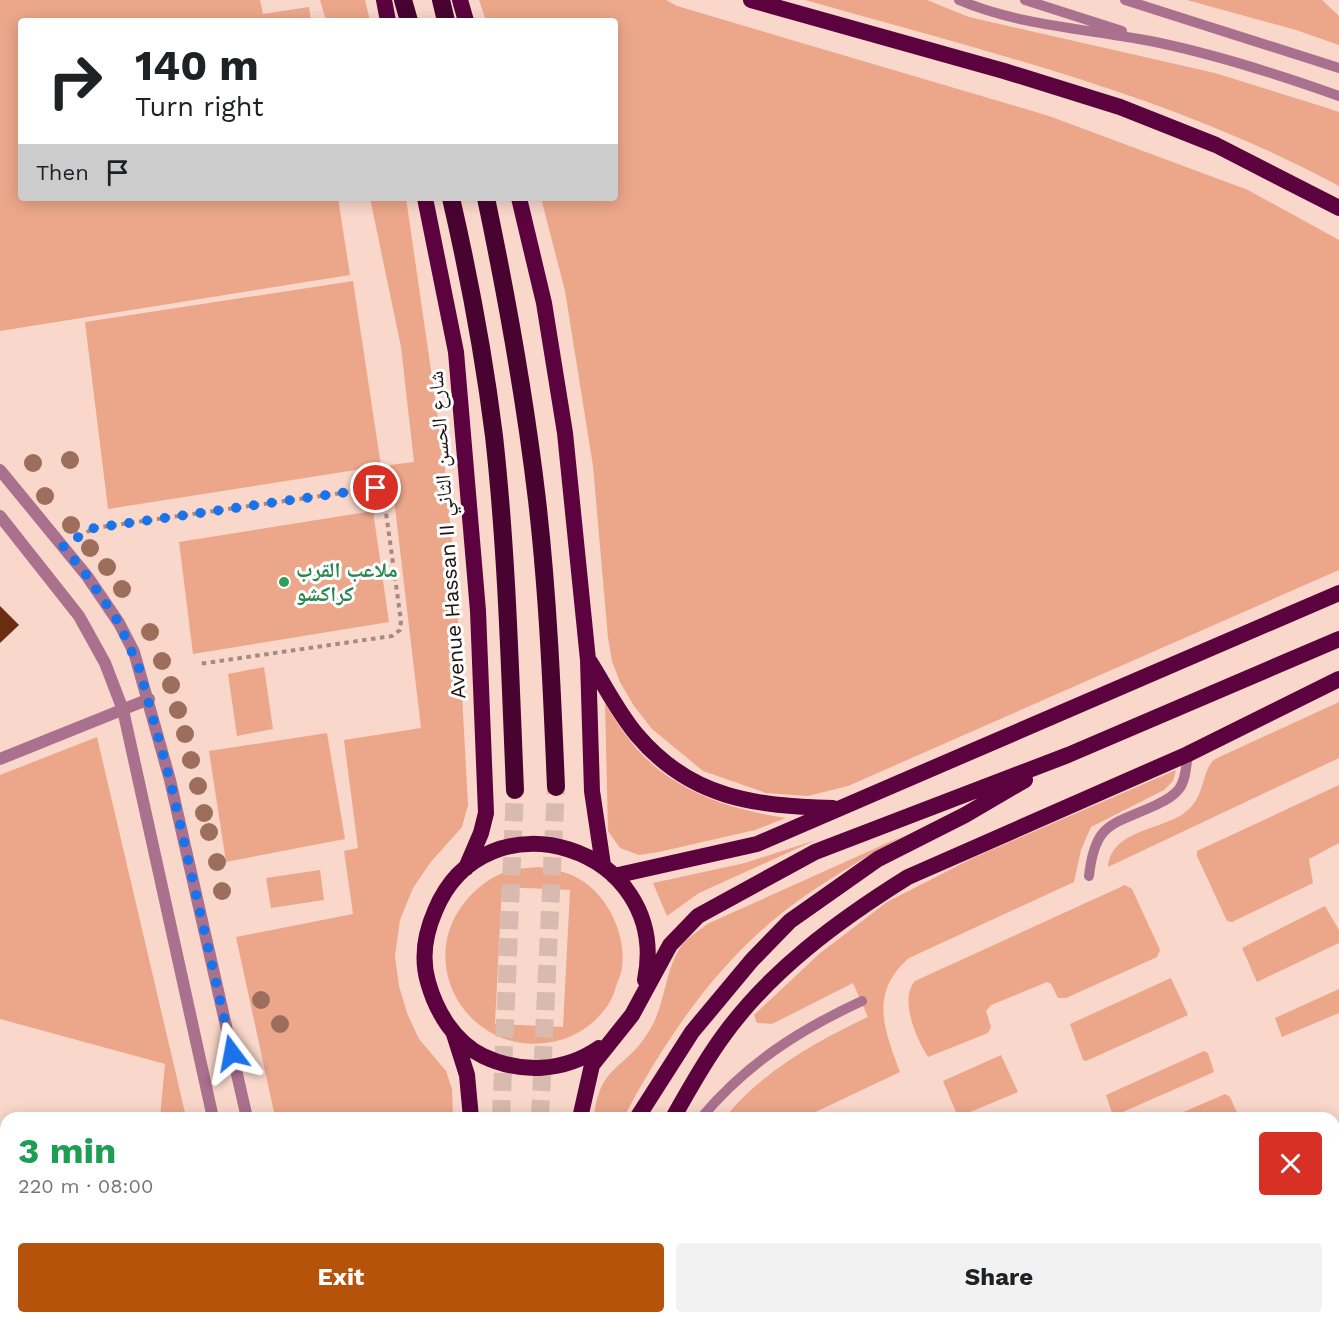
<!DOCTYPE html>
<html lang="en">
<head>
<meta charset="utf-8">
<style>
	body { margin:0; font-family:"Work Sans","Noto Naskh Arabic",sans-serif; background:#f2f2f2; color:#202124; height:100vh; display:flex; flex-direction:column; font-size:22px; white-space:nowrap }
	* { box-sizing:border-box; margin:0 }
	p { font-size:20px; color:#757577 }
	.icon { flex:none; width:33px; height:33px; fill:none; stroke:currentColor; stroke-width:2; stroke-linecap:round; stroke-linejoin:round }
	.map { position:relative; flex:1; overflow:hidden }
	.sheet { position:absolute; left:0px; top:1112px; width:1340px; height:212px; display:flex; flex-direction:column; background:#fff; border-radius:18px 18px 0 0; box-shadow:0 3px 15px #0003 }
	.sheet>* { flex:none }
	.guide { position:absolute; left:18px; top:18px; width:600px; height:183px; border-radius:6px; box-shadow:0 3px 15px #0003; background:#fff; color:#202124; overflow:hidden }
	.pin { position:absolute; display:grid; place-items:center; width:51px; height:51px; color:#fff; margin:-26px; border:3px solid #fff; border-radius:50%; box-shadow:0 2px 6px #0007 }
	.me { position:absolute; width:66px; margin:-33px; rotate:347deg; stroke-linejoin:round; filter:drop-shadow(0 0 4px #0008) }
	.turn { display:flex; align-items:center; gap:21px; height:126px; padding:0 18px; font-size:27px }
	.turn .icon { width:78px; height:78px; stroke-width:2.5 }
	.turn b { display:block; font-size:42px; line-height:51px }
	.then { display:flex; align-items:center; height:57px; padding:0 18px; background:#0003; gap:12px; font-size:22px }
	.round { display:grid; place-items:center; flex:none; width:63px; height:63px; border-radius:6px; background:#f2f2f2 }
	.overview { display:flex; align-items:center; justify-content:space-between; height:102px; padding:0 18px }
	h1 { font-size:36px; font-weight:700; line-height:45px; color:#1e9e55 }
	.cta { display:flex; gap:12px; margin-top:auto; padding:12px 18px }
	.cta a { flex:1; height:69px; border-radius:6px; background:#b45309; color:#fff; font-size:24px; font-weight:700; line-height:69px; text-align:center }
	.cta a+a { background:#f2f2f2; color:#202124 }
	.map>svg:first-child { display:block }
	.green { fill:#eca78b; fill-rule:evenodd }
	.building { fill:#6b2d12 }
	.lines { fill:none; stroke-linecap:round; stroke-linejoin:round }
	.primary-tunnel { stroke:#d8baae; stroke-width:15; stroke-dasharray:15 8; stroke-linecap:butt }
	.motorway-tunnel { stroke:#d8baae; stroke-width:18; stroke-dasharray:18 9; stroke-linecap:butt }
	.path { stroke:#a48b81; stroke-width:4; stroke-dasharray:4.5 4.5; stroke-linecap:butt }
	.service { stroke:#aa718f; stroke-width:10 }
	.minor { stroke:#aa718f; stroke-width:12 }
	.tertiary { stroke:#aa718f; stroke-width:12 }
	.primary { stroke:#71004d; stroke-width:15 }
	.trunk { stroke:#5c023e; stroke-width:16 }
	.motorway { stroke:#480330; stroke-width:18 }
	.tree { fill:#9c6e5b }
	.route { stroke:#1a73e8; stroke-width:10; stroke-dasharray:0 18 }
	.leisure-dot { fill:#2e9e5b; stroke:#fff; stroke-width:2 }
	.labels { text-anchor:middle; stroke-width:6; stroke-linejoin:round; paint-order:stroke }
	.street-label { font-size:21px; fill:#201410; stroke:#fff }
	.leisure-label { font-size:21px; font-weight:bold; fill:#27864d; stroke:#fff; text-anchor:start }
</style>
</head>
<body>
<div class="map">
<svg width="1339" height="1322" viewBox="0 0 1339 1322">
	<rect width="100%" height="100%" fill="#f9d7ca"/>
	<path class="green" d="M 0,0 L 260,0 L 263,14 L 309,7 L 311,21 L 21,21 L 21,198 L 338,198 L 350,275 L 0,331 Z
		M 320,0 L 365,0 L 370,21 L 326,21 Z
		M 479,0 L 666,0 L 677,6 L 1049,116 L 1248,190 L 1339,240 L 1339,570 L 848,786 L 808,796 L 766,793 L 703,771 L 652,729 L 634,706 L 620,682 L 612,661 L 608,638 L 593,466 L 565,291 L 541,198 L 615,198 L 615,21 L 486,21 Z
		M 805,0 L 927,0 L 969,17 L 1215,73 L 1324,107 L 1339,112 L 1339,186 C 1170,95 988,52 805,0 Z
		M 1187,0 L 1322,0 L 1339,16 L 1339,45 L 1296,30 Z
		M 370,198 L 406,198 L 444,460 L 456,583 L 468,805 L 462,827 L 430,863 L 413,888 L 400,920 L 395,956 L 399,986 L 407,1013 L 419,1039 L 446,1071 L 452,1089 L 453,1117 L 275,1117 L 236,937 L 353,914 L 344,851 L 358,848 L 344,740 L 421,728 L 390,465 L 414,462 L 401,347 Z
		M 353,281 L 381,466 L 108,509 L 85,322 Z
		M 373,511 L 389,622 L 193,654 L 179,542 Z
		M 264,667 L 273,729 L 237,736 L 228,674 Z
		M 1339,702 L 1339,758 L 1108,867 C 1111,831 1159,830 1183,814 C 1207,798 1200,771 1215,759 Z
		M 605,703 C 613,716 621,730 631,742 C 669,790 727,809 786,818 L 755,830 L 659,852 L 639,855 L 620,848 L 608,831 Z
		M 327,733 L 345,839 L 226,862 L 209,751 Z
		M 97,737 L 186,1117 L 160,1117 L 165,1064 L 0,1019 L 0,775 Z
		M 1176,770 L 1173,781 L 1164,790 L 1091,827 L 1081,850 L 1074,882 L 909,958 C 869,993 884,1029 900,1072 L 805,1117 L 725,1118 C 757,1075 820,1039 868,1017 L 853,983 L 772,1024 L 757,1023 L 754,1015 L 819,954 L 887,902 L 973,858 Z
		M 1339,785 L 1339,843 L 1309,859 L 1313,883 L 1232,922 L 1227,921 L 1197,856 L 1197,851 Z
		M 905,835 C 863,859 820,883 782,913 C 714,967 664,1041 624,1117 L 594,1118 C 599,1064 626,1070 649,1031 C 666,1005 664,970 682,945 C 688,937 699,931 707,924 Z
		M 816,840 L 699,893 L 667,916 L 653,883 L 745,863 Z
		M 539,867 C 548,869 557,870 566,873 C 603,885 627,930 622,968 C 621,975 617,983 615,990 C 608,1013 584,1034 560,1040 C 471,1065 406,959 473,893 C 483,883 497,873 512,870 C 520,868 530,868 539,867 ZM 502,887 L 570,890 L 563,1027 L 495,1024 Z
		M 320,870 L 324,900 L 271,908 L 266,878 Z
		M 1125,885 L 1132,889 L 1160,950 L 1157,957 L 1066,998 L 1058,998 L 1051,984 L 1047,982 L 991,1005 L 986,1011 L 991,1027 L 988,1033 L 928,1057 C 916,1038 899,999 915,981 Z
		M 1325,906 L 1339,930 L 1339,943 L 1257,982 L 1242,948 Z
		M 1171,978 L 1188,1015 L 1086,1061 L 1083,1060 L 1070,1024 Z
		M 1339,989 L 1339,1013 L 1282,1037 L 1275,1018 Z
		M 1204,1051 L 1208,1053 L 1214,1072 L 1116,1115 L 1112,1113 L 1106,1095 Z
		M 1001,1055 L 1018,1092 L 958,1117 L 943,1081 Z
		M 1225,1094 L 1230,1097 L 1239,1117 L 1172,1117 Z
		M 328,1317 L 441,1317 L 440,1322 L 329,1322 Z"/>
	<path class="building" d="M 0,606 L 19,625 L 0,643 Z"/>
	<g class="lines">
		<path class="primary-tunnel" d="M 1334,1243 L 1339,1239
			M 1230,1322 L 1237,1317"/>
		<path class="motorway-tunnel" d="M 501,1118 L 515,790
			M 540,1118 L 556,787"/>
		<path class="path" d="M 79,537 L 94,528 L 377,488 L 383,491 L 401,621 L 400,630 L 392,636 L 199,664"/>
		<path class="service" d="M 959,0 C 1022,27 1094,29 1160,43 C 1221,56 1280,75 1339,96
			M 1025,0 L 1122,31
			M 1125,0 L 1339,68
			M 1089,876 C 1095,822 1112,825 1156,805 C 1164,801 1173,797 1179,789 C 1186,780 1186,766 1188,754
			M 701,1118 C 746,1064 799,1030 862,1001"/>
		<path class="minor" d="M 0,759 L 149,699
			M 0,1178 L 6,1180
			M 177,1322 L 177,1317"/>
		<path class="tertiary" d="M 0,470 L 87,576 L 119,623 L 134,652 L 170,780 L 247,1118
			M 0,516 L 79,616 L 105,663 L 123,710 L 213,1118
			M 253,1317 L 254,1322"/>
		<path class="primary" d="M 292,1317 L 294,1322"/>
		<path class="trunk" d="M 384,0 L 388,21
			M 460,0 L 466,21
			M 751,0 L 1004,71 L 1120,107 L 1216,145 L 1339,208
			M 425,198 L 456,352 L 478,611 L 486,813 L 481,833 L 466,868
			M 519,198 L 544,303 L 565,433 L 588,660 L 592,791 L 603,865
			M 590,662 C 605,686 619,714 637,735 C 691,799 756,806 833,808
			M 614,876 L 757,844 L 1339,593
			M 454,1034 L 467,1075 L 471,1118
			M 599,1048 C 564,1072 521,1074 483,1056 C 454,1042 436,1011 428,982 C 421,958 425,934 435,911 C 485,789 672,846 645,980
			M 580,1118 L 592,1065 L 632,1015 L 670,945 L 698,916 L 815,852 L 1068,755 L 1339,639
			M 637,1118 L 692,1032 L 752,960 L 790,921 L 878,859 L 965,815 L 1025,780
			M 673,1118 C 688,1091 703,1064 721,1039 C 769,971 839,920 908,877 L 1188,754 L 1339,679
			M 458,1322 L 458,1317
			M 579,1322 L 579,1317
			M 600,1322 L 601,1317"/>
		<path class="motorway" d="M 403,0 L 409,21
			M 441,0 L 446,21
			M 451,198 C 469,276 484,356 494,436 C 507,553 510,672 515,790
			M 486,198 C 507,298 525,398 537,500 C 548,595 552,691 556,787
			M 492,1322 L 492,1317
			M 529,1322 L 530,1317"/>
	</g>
	<g class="tree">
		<circle cx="70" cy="460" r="9"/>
		<circle cx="33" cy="463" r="9"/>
		<circle cx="45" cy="496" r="9"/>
		<circle cx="71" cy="525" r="9"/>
		<circle cx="90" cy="548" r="9"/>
		<circle cx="107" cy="567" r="9"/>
		<circle cx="122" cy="589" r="9"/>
		<circle cx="150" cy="632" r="9"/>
		<circle cx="162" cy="661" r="9"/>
		<circle cx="171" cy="685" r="9"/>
		<circle cx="178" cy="710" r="9"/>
		<circle cx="185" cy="734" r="9"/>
		<circle cx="191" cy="760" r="9"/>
		<circle cx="198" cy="786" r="9"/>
		<circle cx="204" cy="813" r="9"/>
		<circle cx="209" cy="832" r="9"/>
		<circle cx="217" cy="862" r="9"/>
		<circle cx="222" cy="891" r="9"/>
		<circle cx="261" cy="1000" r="9"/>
		<circle cx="280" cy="1024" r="9"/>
	</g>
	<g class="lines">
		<path class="route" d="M 232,1053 L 170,780 L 139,668 L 119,623 L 87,576 L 63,546 L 94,528 L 376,488"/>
	</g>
	<circle class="leisure-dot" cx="284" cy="582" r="6"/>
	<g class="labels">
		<g class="street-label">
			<text transform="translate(447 535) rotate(-94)" y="7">Avenue Hassan II شارع الحسن الثاني</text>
		</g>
		<g class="leisure-label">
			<text x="296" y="577">ملاعب القرب<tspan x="296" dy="24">كراكشو</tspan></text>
		</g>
	</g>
</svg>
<div class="pin" style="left:376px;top:488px;background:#d93025"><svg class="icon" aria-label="arrive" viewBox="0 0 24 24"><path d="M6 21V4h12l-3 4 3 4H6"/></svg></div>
<svg class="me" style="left:232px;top:1053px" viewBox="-20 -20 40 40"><path d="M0-17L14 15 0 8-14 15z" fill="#1a73e8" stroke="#fff" stroke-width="4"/></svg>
<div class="guide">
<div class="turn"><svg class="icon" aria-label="right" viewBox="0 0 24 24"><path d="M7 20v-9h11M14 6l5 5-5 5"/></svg><div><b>140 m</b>Turn right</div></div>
<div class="then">Then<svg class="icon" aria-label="arrive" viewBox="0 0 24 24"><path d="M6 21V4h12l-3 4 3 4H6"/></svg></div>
</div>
<section class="sheet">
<div class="overview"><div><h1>3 min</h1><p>220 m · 08:00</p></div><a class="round" style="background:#d93025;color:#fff"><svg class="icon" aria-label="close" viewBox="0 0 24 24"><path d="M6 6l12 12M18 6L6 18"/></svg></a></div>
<div class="cta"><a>Exit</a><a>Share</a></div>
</section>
</div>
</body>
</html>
